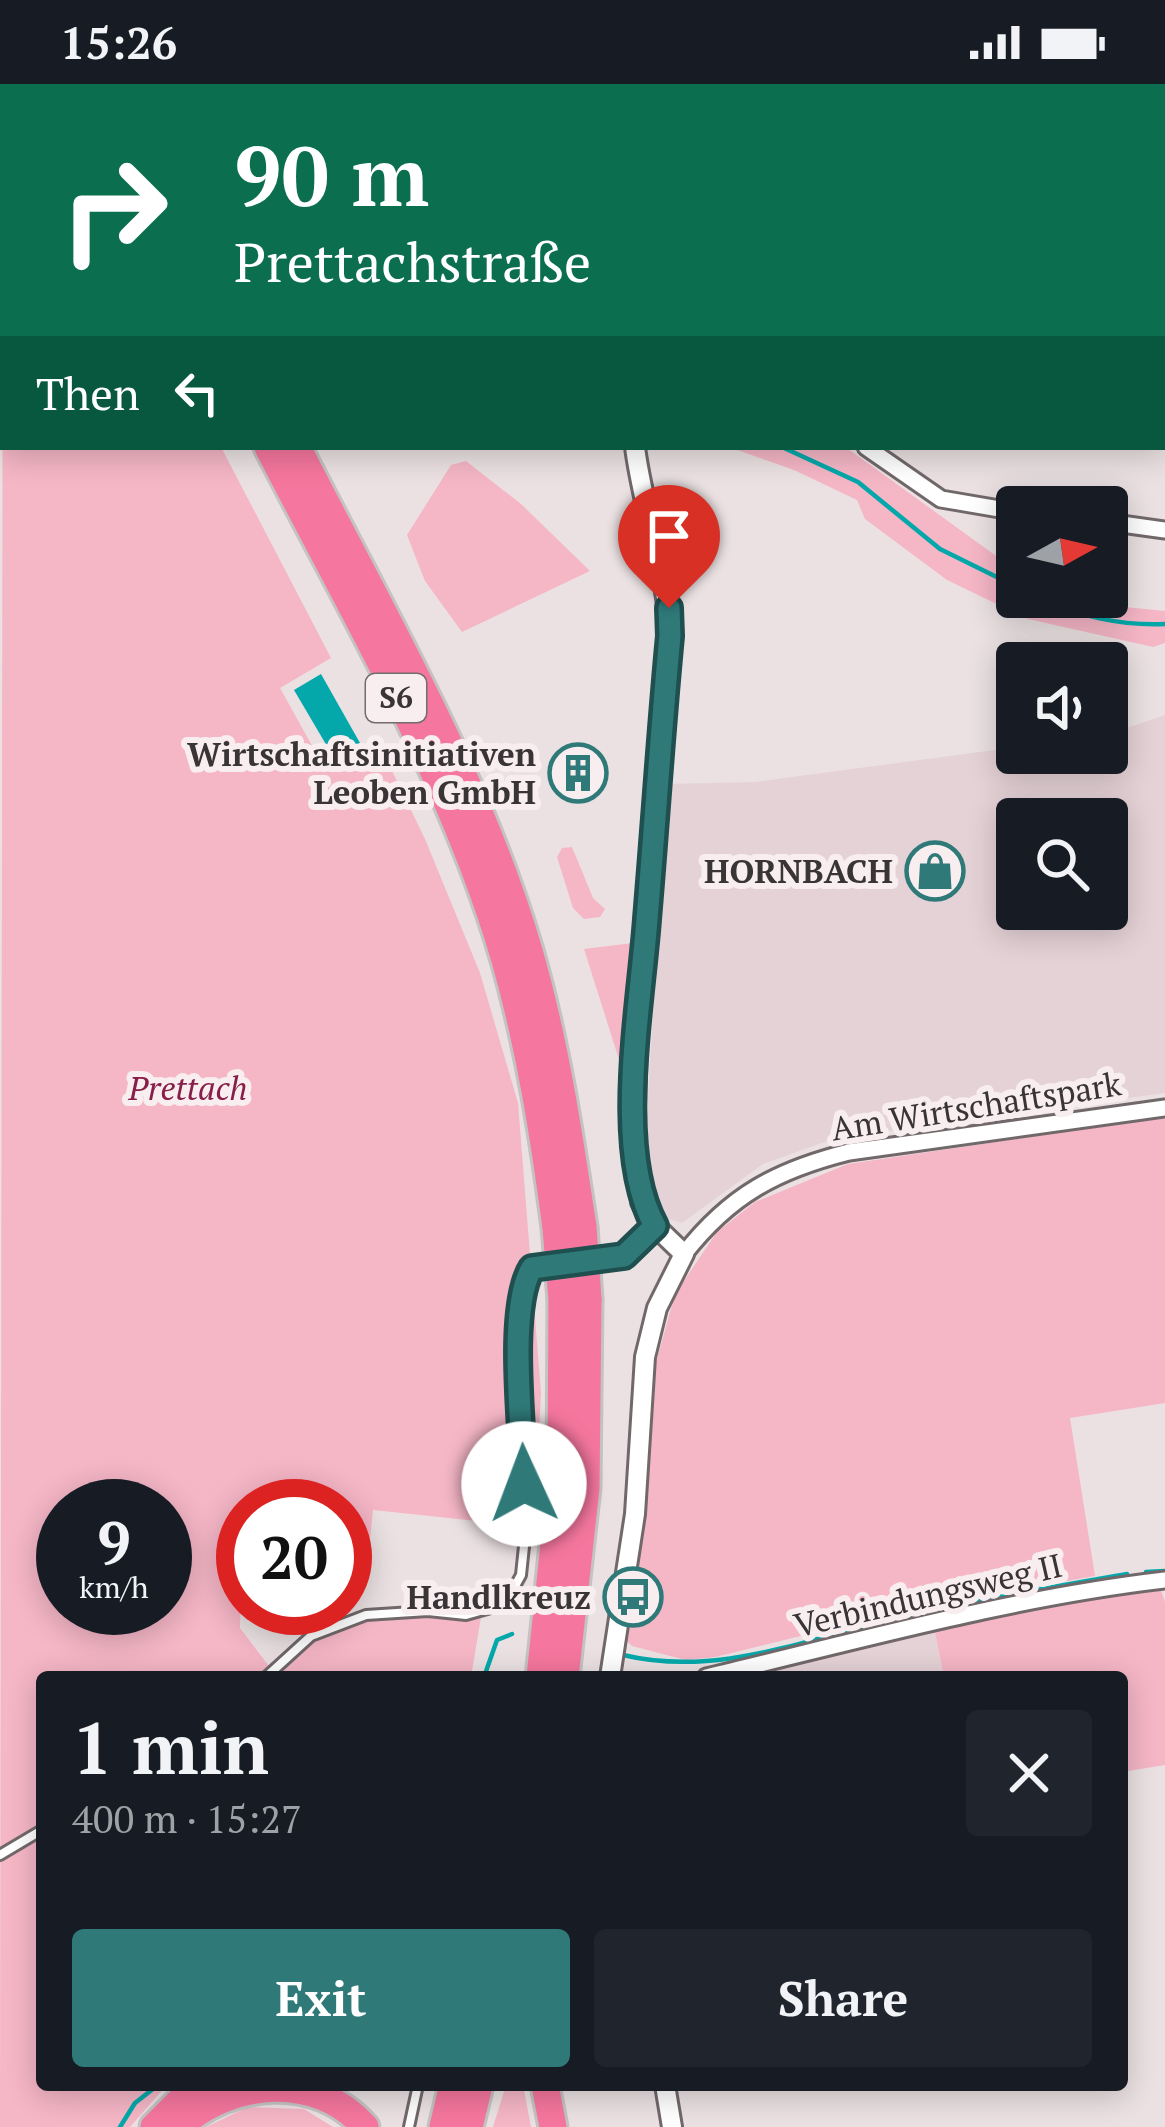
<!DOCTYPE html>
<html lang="en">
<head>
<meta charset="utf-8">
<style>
	body { margin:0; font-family:"PT Serif",serif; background:#20242c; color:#f1f3f6; height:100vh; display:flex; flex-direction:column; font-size:45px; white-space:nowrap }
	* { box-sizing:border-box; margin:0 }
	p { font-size:39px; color:#9ea1a6 }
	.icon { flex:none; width:66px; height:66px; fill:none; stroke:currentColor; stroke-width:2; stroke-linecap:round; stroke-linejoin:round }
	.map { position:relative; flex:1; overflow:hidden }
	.side { position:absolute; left:36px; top:1587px; width:1092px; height:420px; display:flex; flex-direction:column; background:#171b24; border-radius:12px; box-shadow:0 6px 30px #0003 }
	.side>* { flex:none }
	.guide { position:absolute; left:0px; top:0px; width:1167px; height:366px; box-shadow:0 6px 30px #0003; background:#0b6e4f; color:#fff; overflow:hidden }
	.needle { width:78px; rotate:82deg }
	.fabs { position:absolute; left:996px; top:402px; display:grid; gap:24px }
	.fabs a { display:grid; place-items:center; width:132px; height:132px; border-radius:12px; background:#171b24; box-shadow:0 6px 30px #0003; font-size:60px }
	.speed { position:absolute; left:36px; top:1395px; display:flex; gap:24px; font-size:60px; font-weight:700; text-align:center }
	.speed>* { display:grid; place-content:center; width:156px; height:156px; border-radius:50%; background:#171b24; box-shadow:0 6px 30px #0003; line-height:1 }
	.speed small { font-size:30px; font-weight:400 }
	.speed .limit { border:18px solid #d22; background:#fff; color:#111 }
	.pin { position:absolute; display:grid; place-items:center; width:102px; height:102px; color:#fff; margin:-123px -51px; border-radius:50% 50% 50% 0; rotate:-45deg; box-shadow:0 0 12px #0007 }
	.pin .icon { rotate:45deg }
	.me { position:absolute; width:132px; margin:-66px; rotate:358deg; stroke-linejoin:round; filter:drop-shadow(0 0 9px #0008) }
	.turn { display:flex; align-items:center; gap:42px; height:252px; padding:0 36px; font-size:54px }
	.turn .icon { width:156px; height:156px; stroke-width:2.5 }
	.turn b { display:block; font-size:84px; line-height:102px }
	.then { display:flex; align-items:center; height:114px; padding:0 36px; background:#0003; gap:24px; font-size:45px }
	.round { display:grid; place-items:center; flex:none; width:126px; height:126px; border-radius:12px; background:#20242c }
	.summary { display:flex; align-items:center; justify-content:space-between; height:204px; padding:0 36px }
	h1 { font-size:72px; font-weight:700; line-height:90px }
	.primary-button { display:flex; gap:24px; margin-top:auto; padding:24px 36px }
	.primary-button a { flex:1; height:138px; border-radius:12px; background:#2f7979; color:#fff; font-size:48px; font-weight:700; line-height:138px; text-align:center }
	.primary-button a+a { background:#20242c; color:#f1f3f6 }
	.status { display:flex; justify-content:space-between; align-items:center; height:84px; padding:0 60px; background:#171b24; direction:ltr }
	.status svg { height:33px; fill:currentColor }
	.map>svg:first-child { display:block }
	.built { fill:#e5d2d7; fill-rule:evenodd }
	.green { fill:#f5b6c6; fill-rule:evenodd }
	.water { fill:#04a8aa }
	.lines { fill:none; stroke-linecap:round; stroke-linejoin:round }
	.stream { stroke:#04a8aa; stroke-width:4.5 }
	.service-casing { stroke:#71686a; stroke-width:14 }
	.minor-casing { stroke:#71686a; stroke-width:21 }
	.tertiary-casing { stroke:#71686a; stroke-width:24 }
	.motorway-casing { stroke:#c4c2c3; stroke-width:33 }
	.service { stroke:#fff; stroke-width:8 }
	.minor { stroke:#fff; stroke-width:15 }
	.tertiary { stroke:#fff; stroke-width:18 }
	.motorway { stroke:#f5769e; stroke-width:27 }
	.motorway-bridge-casing { stroke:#c4c2c3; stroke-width:33; stroke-linecap:butt }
	.motorway-bridge { stroke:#f5769e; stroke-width:27 }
	.route-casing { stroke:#1f4f4f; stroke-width:30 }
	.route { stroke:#2f7979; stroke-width:21 }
	.labels { text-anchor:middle; stroke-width:12; stroke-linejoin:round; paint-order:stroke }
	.shield { fill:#f8eef0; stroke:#726c6e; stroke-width:3 }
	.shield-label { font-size:30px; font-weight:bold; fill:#393536 }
	.poi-label { font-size:33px; font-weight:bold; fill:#393536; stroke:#f8eef0; text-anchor:end }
	.park-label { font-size:33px; font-style:italic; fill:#881f48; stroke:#f8eef0 }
	.street-label { font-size:33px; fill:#393536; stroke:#f8eef0 }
</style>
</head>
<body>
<div class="status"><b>15:26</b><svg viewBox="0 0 49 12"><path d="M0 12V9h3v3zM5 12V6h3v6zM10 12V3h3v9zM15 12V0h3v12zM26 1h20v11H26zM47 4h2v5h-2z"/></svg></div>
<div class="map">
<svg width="1165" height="2043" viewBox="0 0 1165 2043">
	<rect width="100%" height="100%" fill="#ebe1e3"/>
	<path class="built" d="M 1165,631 L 1165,1009 L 833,1055 L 763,1080 L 682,1139 L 666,1134 L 652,1108 L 645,1066 L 666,700 L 755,698 L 1017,663 L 1017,669 L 1107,669 L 1107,651 ZM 1017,735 L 1107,735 L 1107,825 L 1017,825 Z
		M 934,1543 L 944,1593 L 725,1593 Z"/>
	<path class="green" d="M 3,53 L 3,363 L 221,363 L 331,574 L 280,604 L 325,685 L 378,658 L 425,755 L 480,889 L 518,1019 L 541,1309 L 534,1443 L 373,1426 L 370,1455 L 345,1455 L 345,1422 L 243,1422 L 240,1544 L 272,1586 C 323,1542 358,1527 426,1527 C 446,1527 463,1532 482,1527 L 471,1593 L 42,1593 L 42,2001 L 167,2001 L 130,2043 L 0,2043 ZM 63,1422 L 165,1422 L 165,1524 L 63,1524 Z
		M 729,363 L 842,363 L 851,367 L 1017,487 L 1017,513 L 1078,513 L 1095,520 L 1165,527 L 1165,559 L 1153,563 L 1028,535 L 947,496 L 865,435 L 857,416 L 794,386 Z
		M 466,377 L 521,420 L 590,487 L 462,548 L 425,497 L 407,451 L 451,381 Z
		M 572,763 L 593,814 L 605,825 L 600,833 L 584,835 L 573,824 L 557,773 L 562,764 Z
		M 633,859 L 631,895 L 635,899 L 626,985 L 622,985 L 584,865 Z
		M 1165,1033 L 1165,1319 L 1070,1334 L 1095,1492 L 910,1525 L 715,1573 L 686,1576 L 632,1562 L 626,1556 L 648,1387 L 653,1290 L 675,1210 L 717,1148 L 755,1118 L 848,1080 Z
		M 1160,1503 L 1165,1518 L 1165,1681 L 1122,1688 L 1122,1593 L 944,1593 L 934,1543 L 992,1528 Z
		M 506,2001 L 523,2001 L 531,2043 L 493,2043 Z
		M 248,2023 L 304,2025 L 333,2043 L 206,2043 Z"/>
	<path class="water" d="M 321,590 L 360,659 L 334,674 L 294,606 Z"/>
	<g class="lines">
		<path class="stream" d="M 298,0 L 304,3
			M 782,363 L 858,398 L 940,465 L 1017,503
			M 1038,513 C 1076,532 1122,542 1165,540
			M 1146,1488 L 1165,1487
			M 623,1571 C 719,1594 808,1554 902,1533 C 976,1516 1052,1503 1127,1490
			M 484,1593 L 497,1556 L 512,1550
			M 120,2043 L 135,2019 L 158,2001"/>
		<defs>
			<path id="service" d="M 589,1177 L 624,1172 L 652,1144
				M 266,1593 L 311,1552 L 366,1531 L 428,1527 L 466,1531 L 505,1520 L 521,1491 L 526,1443 L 519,1228 L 522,1205 L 532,1184 L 556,1181
				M 0,1771 L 42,1746
				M 409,2043 L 418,2001"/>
			<path id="minor" d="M 866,363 L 941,415 L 1017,428
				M 1107,438 L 1165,446
				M 684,1170 C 730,1111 777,1086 849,1068 L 1165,1024
				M 706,1593 C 858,1557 1010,1514 1165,1496"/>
			<path id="tertiary" d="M 361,0 L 365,3
				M 610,1593 L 635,1430 L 645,1273 L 657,1224 L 684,1170 L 655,1142 L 641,1118 L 634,1053 L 637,956 L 670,552 C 667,487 643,427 635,363
				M 665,2001 L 672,2043"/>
			<path id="motorway" d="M 72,0 L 74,3
				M 105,0 L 107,3
				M 268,363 C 353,529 453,696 505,876 C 530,964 544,1053 556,1144
				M 297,363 C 380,526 477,690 529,867 C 555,957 569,1050 583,1143
				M 540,1593 L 561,1394 L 562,1215
				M 565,1593 L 586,1404 L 588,1215
				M 545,2001 L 553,2043
				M 154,2043 L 196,2001
				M 179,2043 C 230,1996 316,1987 365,2043
				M 443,2043 L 453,2001
				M 469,2043 L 479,2001"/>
		</defs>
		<use href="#service" class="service-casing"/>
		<use href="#minor" class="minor-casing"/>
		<use href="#tertiary" class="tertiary-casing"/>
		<use href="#motorway" class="motorway-casing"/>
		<use href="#service" class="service"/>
		<use href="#minor" class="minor"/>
		<use href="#tertiary" class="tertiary"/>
		<use href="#motorway" class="motorway"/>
		<defs>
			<path id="motorway-bridge" d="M 583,1143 L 588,1215
				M 556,1144 L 562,1215"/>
		</defs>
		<use href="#motorway-bridge" class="motorway-bridge-casing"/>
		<use href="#motorway-bridge" class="motorway-bridge"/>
	</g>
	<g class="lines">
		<defs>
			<path id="route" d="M 524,1400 C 523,1349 507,1224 532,1184 L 624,1172 L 655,1142 C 613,1067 641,920 647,835 C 655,741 661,646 670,552 L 669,524"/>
		</defs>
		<use href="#route" class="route-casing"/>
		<use href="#route" class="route"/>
	</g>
	<defs>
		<symbol id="building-ring" viewBox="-11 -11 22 22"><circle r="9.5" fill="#f8eef0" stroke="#2f7979" stroke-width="1.5"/><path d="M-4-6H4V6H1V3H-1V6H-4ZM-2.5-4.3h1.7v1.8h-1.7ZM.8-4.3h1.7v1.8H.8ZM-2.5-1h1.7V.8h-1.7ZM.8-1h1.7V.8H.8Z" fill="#2f7979"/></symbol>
		<symbol id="shop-ring" viewBox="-11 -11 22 22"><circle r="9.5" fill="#f8eef0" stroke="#2f7979" stroke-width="1.5"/><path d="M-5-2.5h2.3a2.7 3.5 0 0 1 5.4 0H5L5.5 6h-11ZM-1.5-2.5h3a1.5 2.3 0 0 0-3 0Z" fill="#2f7979"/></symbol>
		<symbol id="bus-ring" viewBox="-11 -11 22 22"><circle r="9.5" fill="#f8eef0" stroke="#2f7979" stroke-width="1.5"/><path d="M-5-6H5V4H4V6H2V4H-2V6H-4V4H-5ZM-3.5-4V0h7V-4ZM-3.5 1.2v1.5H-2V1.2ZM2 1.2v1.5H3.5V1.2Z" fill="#2f7979"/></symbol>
	</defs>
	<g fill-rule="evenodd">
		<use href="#building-ring" x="545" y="656" width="66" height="66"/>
		<use href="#shop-ring" x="902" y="754" width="66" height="66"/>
		<use href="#bus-ring" x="600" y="1480" width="66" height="66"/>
	</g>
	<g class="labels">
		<rect class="shield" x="366" y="590" width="60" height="48" rx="9"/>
		<g class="shield-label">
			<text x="396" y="624">S6</text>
		</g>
		<g class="poi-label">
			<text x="536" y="682">Wirtschaftsinitiativen<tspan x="536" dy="38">Leoben GmbH</tspan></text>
			<text x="893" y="799">HORNBACH</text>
			<text x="591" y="1525">Handlkreuz</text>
		</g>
		<g class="park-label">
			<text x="188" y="1016">Prettach</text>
		</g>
		<g class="street-label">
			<text transform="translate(976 1022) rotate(-9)" y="12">Am Wirtschaftspark</text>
			<text transform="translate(928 1511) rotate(-13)" y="12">Verbindungsweg II</text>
		</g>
	</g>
</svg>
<div class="fabs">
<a><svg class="needle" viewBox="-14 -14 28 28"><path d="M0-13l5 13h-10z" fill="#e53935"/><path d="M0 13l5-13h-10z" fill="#9ea1a6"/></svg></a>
<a><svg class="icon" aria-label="sound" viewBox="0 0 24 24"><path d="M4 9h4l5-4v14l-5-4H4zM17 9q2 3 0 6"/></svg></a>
<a><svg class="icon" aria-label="search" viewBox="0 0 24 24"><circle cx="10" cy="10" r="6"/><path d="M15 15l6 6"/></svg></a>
</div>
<div class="speed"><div>9<small>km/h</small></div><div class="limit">20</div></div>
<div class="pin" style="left:669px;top:524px;background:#d93025"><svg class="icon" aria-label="arrive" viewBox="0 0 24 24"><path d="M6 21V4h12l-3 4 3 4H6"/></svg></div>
<svg class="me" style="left:524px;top:1400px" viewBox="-20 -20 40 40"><circle r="19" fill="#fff"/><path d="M0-13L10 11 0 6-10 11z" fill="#2f7979"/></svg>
<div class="guide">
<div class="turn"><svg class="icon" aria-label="right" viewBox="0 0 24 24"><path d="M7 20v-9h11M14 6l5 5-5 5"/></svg><div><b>90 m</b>Prettachstraße</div></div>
<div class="then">Then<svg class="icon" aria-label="left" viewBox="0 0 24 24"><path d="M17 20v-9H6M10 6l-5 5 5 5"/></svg></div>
</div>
<section class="side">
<div class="summary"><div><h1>1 min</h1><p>400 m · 15:27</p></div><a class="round"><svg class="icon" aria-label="close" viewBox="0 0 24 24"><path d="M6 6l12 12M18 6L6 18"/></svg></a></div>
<div class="primary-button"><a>Exit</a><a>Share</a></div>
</section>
</div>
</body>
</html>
